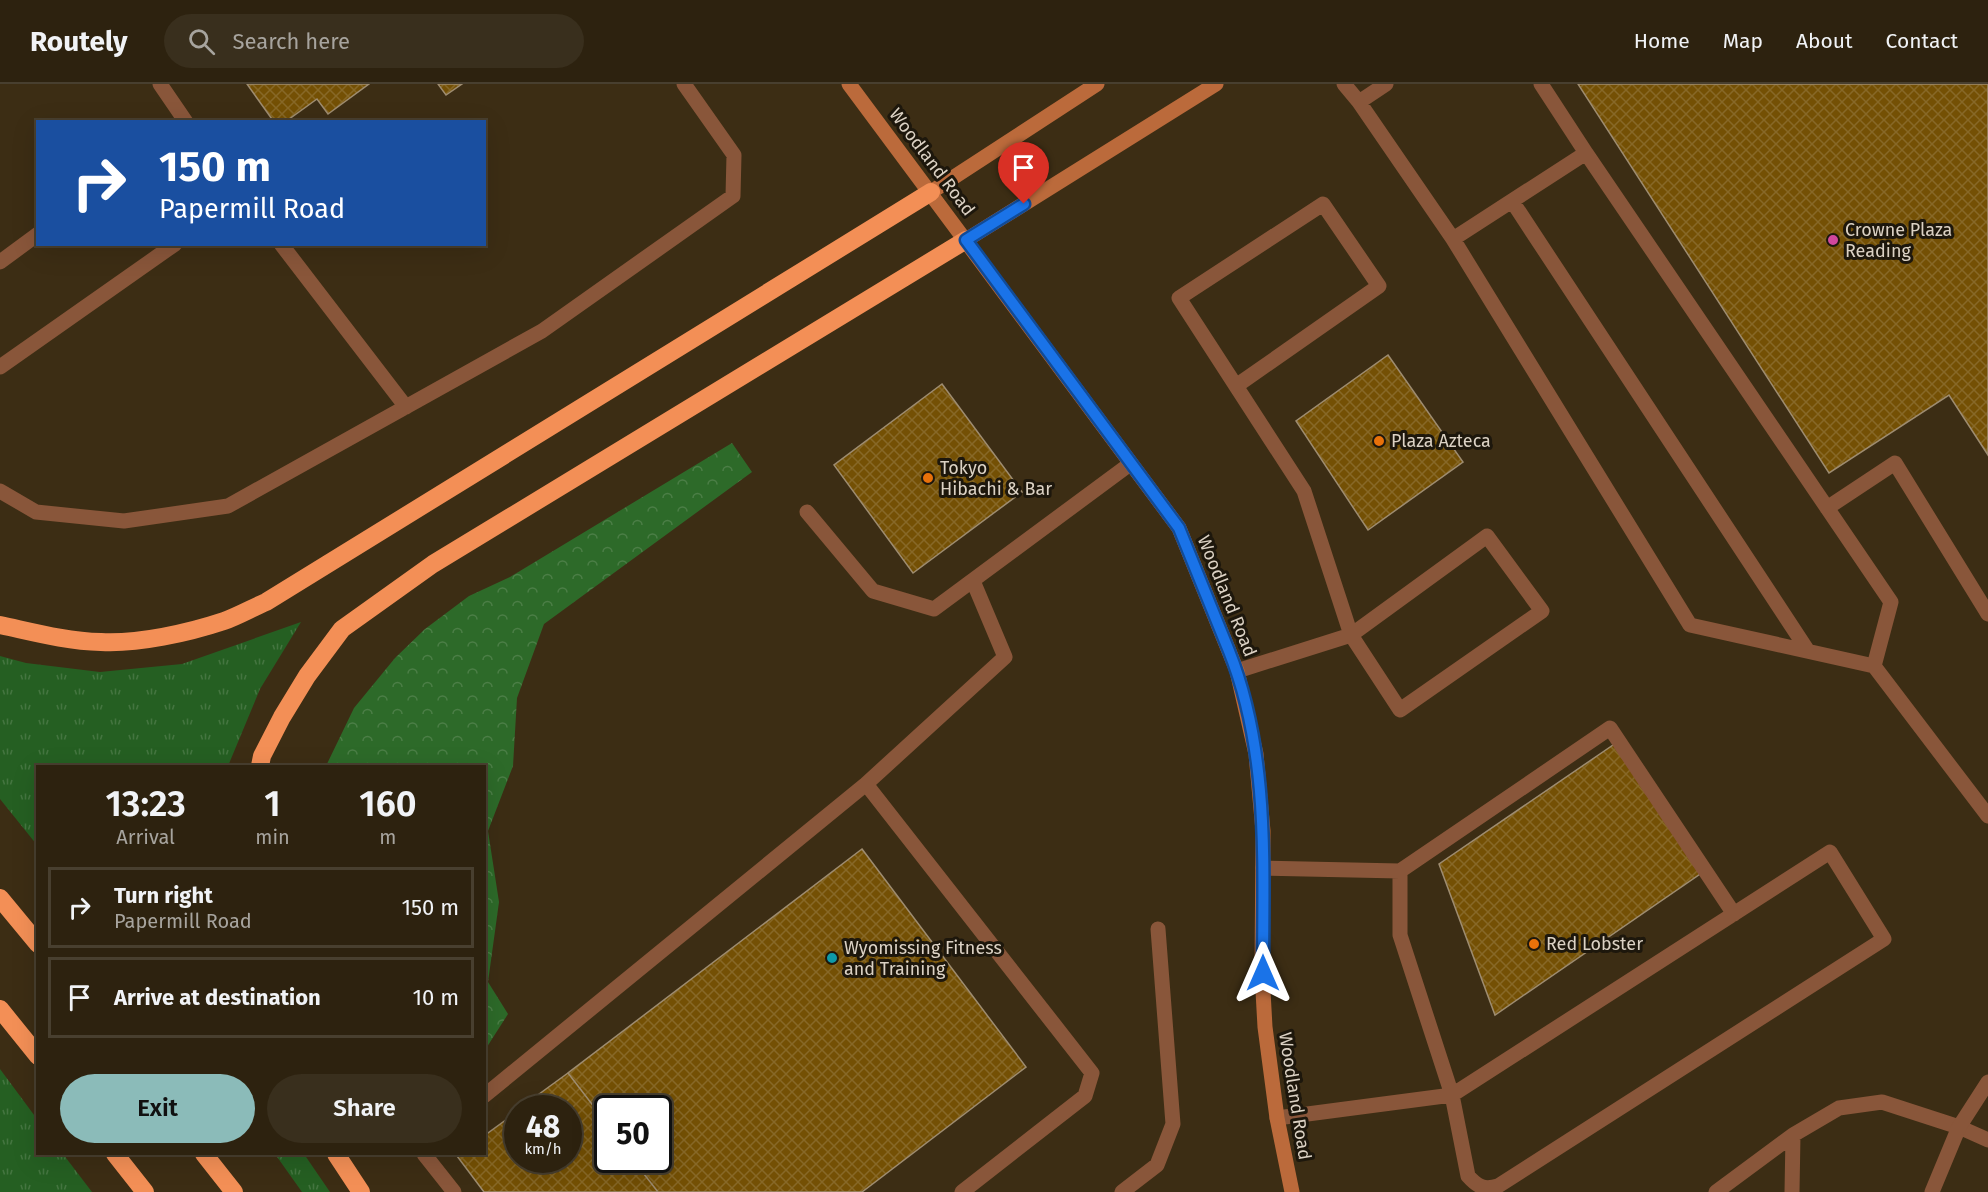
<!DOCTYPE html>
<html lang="en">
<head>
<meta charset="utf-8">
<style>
	body { margin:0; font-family:"Fira Sans",sans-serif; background:#392f1d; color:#f1f3f6; height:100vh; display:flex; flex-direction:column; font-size:22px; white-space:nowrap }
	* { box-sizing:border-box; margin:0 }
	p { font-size:20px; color:#a7a49e }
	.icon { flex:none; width:33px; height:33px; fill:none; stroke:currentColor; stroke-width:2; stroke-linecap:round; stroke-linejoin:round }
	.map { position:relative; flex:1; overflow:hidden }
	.details { position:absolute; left:36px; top:681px; width:450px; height:390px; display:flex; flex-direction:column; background:#2d220f; border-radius:0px; box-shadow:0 6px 24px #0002,0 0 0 2px #483f2f }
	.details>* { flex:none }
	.guide { position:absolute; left:36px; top:36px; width:450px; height:126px; border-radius:0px; box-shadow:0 6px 24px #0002,0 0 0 2px #483f2f; background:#1a4fa0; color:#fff; overflow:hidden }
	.speed { position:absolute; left:504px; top:1011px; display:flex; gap:12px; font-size:30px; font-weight:700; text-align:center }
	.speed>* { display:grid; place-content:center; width:78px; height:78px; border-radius:50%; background:#2d220f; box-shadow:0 6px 24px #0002,0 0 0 2px #483f2f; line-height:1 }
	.speed small { font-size:15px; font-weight:400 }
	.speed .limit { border:3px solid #111; border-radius:9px; background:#fff; color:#111 }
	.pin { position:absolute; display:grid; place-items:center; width:51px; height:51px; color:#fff; margin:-62px -26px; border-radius:50% 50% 50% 0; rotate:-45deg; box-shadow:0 0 6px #0007 }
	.pin .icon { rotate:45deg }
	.me { position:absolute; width:66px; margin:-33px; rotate:0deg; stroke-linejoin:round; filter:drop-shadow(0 0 4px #0008) }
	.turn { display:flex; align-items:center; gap:21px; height:126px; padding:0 24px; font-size:27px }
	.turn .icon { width:78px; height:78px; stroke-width:2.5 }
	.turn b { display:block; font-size:42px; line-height:51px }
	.eta { display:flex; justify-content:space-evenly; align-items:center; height:102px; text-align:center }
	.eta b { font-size:36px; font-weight:600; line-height:42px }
	.button { display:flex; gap:12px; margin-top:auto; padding:12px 24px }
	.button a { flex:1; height:69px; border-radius:36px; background:#8bbbb9; color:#111; font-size:24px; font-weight:600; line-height:69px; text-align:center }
	.button a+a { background:#392f1d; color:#f1f3f6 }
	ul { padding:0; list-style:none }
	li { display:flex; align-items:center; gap:18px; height:81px; margin:0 12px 9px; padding:0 12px; border:3px solid #483f2f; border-radius:0px }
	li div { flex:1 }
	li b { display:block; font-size:22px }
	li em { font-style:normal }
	header { display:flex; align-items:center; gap:36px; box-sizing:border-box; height:84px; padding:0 30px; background:#2d220f; border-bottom:2px solid #483f2f }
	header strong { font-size:28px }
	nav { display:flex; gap:33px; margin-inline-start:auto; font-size:21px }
	.search { width:420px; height:54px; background:#392f1d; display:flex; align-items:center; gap:15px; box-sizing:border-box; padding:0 21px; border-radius:33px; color:#a7a49e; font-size:22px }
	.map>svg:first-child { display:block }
	.grass { fill:url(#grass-tufts) }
	.forest { fill:url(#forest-crowns) }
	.building { fill:url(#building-cross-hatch); stroke:#9e8c70; stroke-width:1.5 }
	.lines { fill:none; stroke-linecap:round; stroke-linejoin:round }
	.service { stroke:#89563a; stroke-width:15 }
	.tertiary { stroke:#89563a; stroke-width:15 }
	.secondary { stroke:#bb6a3b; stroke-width:15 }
	.motorway { stroke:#f38f56; stroke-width:18 }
	.route-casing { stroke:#114b97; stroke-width:15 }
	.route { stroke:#1a73e8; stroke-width:10 }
	.hotel-dot { fill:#d1479c; stroke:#1d170c; stroke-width:2 }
	.food-dot { fill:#e8710a; stroke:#1d170c; stroke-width:2 }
	.culture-dot { fill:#0f9aa8; stroke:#1d170c; stroke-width:2 }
	.labels { text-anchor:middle; stroke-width:6; stroke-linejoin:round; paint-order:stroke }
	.street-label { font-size:18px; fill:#dcd2c4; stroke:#1d170c }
	.poi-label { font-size:18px; fill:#dcd2c4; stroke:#1d170c; text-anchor:start }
</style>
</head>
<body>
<header>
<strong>Routely</strong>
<div class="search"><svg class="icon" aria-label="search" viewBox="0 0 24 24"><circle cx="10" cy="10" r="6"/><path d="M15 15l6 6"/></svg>Search here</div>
<nav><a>Home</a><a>Map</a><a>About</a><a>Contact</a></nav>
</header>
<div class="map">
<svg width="1988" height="1108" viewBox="0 0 1988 1108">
	<defs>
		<pattern id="grass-tufts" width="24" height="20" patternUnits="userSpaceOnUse" patternTransform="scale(1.5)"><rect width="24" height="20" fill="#255f22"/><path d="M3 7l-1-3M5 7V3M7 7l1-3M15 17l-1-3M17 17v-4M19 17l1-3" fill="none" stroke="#447540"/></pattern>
		<pattern id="forest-crowns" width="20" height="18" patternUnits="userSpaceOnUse" patternTransform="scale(1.5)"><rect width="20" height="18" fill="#2d6a29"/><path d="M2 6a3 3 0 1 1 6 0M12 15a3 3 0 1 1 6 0" fill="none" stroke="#4b7e46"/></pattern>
		<pattern id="building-cross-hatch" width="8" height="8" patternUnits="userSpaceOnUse" patternTransform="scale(1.5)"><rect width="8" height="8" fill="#745004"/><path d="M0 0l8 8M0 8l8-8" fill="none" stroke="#876827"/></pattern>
	</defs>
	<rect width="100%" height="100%" fill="#3c2d14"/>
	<path class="grass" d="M 301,538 L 260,605 L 228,682 L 38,682 L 37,761 L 0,715 L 0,572 L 26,579 L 100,588 L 182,580 Z
		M 0,985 L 37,1035 L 38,1070 L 63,1070 L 92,1108 L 0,1108 Z
		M 275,1070 L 304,1070 L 330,1108 L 302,1108 Z"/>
	<path class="forest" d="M 732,359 L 752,388 L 544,540 L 517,614 L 513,682 L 488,747 L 499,818 L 488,898 L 508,930 L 485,966 L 484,682 L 326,682 L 354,624 L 395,574 L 425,545 L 469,512 L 510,493 Z"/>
	<path class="building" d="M 247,0 L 369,0 L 328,30 L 317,15 L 285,38 L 274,38 Z
		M 438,0 L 462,0 L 446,11 Z
		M 1578,0 L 1988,0 L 1988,371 L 1949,311 L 1829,389 Z
		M 1388,271 L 1463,378 L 1368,446 L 1296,337 Z
		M 942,300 L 1022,408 L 913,489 L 834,381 Z
		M 1616,659 L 1703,788 L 1495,931 L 1439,780 Z
		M 862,765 L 1026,983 L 862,1108 L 658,1108 L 633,1076 L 658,1076 L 658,1024 L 608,1024 L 608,1041 L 568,989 Z
		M 568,989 L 608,1041 L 608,1076 L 633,1076 L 658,1108 L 484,1108 L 457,1072 L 461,1070 L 484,1070 L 484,1052 L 518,1027 L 518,1076 L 568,1076 L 568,1024 L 520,1024 Z"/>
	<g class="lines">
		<path class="service" d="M 160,0 L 186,38
			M 1344,0 L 1359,18 L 1453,155 L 1690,541 L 1874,582 L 1988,732
			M 1359,18 L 1386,0
			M 1586,69 L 1891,518 L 1874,582
			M 1512,117 L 1808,567
			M 1453,155 L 1586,69 L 1541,0
			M 281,160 L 406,323
			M 0,178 L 38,150
			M 0,283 L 175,160
			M 1236,302 L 1379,202 L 1323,120 L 1179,214 L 1304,407 L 1351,551 L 1400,626 L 1542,527 L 1487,452 L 1351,551 L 1237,587
			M 0,407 L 36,428 L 124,437 L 228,422 L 542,247 L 733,112 L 734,71 L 684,0
			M 1827,424 L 1895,379 L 1988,530
			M 807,428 L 873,507 L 934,525 L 1130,380
			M 866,700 L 1092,989 L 1085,1012 L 962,1108
			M 1263,784 L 1400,787
			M 484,1012 L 866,700 L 1005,573 L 973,497
			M 1277,1034 L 1452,1011 L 1830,768 L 1884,855 L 1498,1102 C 1484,1106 1478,1103 1468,1092 L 1452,1011 L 1400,851 L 1400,787 L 1610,644 L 1734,830
			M 424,1070 L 454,1108
			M 1122,1108 L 1157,1081 L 1173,1040 L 1158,845
			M 1716,1108 L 1793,1051 L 1839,1024 L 1882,1018 L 1959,1043 L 1988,1056
			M 1792,1108 L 1793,1051"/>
		<path class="tertiary" d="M 1932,1108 L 1959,1043 L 1988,998"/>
		<path class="secondary" d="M 849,0 L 1179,444 L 1237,587 L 1256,670 L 1263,747 L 1262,889 L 1265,943 L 1277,1034 L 1292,1108
			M 931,108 L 1097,0
			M 966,156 L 1216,0"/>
		<path class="motorway" d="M 0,541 C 33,548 66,557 101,558 C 138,560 188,549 224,537 C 238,532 252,524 266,518 L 931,108
			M 260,682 L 262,672 L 282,633 L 307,592 L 342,545 L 433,480 L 966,156
			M 0,814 L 38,860
			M 0,925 L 38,972
			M 115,1070 L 145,1108
			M 204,1070 L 234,1108
			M 336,1070 L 361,1108"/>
	</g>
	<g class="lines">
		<defs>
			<path id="route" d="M 1024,120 L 966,156 L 1179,444 L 1229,567 C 1270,669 1263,781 1263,889"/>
		</defs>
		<use href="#route" class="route-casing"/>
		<use href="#route" class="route"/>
	</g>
	<circle class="hotel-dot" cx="1833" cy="156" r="6"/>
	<g class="food-dot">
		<circle cx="1379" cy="357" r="6"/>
		<circle cx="928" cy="394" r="6"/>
		<circle cx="1534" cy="860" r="6"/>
	</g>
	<circle class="culture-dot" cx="832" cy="874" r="6"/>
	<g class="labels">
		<g class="street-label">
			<text transform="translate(932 78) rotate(53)" y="6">Woodland Road</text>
			<text transform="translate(1227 512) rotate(68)" y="6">Woodland Road</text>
			<text transform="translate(1295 1012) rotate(81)" y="6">Woodland Road</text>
		</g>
		<g class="poi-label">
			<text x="1845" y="152">Crowne Plaza<tspan x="1845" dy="21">Reading</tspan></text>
			<text x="1391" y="363">Plaza Azteca</text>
			<text x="940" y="390">Tokyo<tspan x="940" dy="21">Hibachi &amp; Bar</tspan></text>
			<text x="1546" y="866">Red Lobster</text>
			<text x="844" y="870">Wyomissing Fitness<tspan x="844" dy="21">and Training</tspan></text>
		</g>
	</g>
</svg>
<div class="speed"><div>48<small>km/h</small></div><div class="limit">50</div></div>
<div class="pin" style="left:1024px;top:120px;background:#d93025"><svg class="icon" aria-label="arrive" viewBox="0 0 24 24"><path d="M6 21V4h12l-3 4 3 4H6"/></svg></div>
<svg class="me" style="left:1263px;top:889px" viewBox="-20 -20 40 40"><path d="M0-17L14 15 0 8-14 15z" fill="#1a73e8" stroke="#fff" stroke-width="4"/></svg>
<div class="guide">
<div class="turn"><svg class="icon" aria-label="right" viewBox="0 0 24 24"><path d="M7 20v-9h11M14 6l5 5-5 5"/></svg><div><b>150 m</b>Papermill Road</div></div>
</div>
<section class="details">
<div class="eta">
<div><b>13:23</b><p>Arrival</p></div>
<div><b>1</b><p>min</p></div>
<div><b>160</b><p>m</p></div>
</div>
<ul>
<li><svg class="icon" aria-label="right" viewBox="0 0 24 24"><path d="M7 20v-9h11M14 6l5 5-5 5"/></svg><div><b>Turn right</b><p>Papermill Road</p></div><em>150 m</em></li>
<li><svg class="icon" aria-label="arrive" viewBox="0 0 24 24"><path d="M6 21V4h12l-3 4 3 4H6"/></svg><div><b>Arrive at destination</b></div><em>10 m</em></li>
</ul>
<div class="button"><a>Exit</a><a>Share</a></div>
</section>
</div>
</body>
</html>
